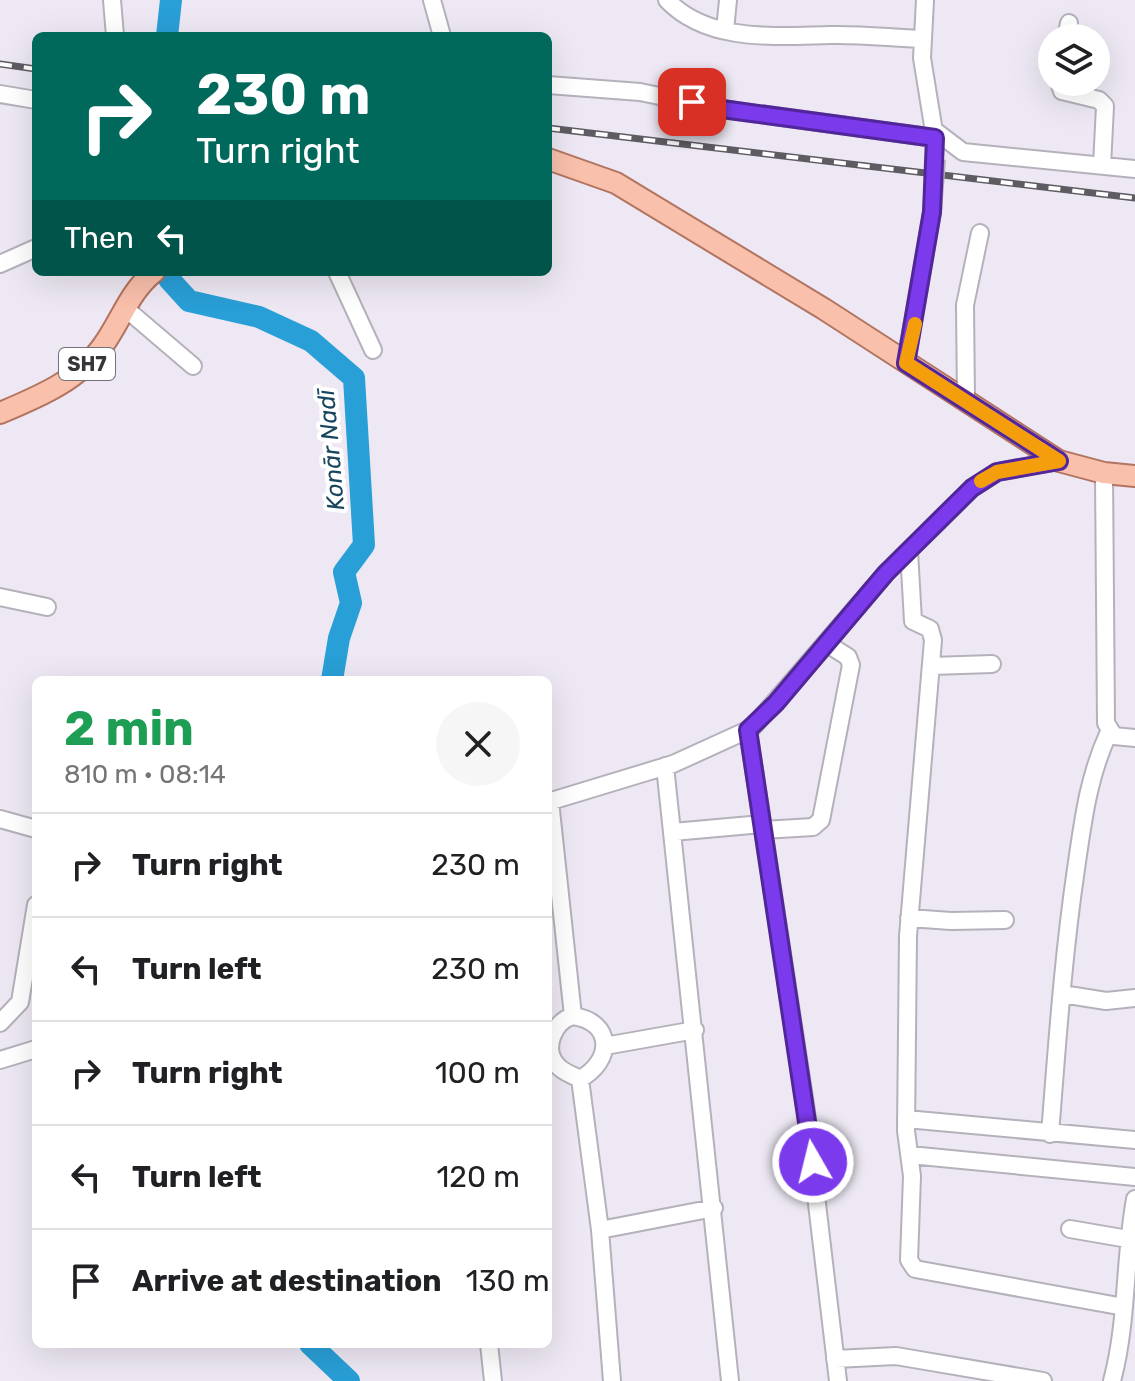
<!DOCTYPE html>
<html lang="en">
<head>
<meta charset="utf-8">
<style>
	body { margin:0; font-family:Rubik,sans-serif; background:#f6f6f6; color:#202124; height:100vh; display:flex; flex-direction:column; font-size:30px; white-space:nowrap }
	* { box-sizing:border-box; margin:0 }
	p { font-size:26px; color:#757577 }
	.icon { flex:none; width:44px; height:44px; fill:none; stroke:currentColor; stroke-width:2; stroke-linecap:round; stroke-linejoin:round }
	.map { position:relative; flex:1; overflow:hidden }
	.panel { position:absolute; left:32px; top:676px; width:520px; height:672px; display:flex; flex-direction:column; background:#fff; border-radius:12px; box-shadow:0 8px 32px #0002 }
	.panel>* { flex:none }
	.hud { position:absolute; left:32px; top:32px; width:520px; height:244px; border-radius:12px; box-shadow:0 8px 32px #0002; background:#00695c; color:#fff; overflow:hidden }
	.tools { position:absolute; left:1038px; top:24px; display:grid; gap:16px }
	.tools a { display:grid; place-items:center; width:72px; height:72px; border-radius:50%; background:#fff; box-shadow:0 8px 32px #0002; font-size:40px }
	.pin { position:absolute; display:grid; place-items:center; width:68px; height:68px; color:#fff; margin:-34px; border-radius:16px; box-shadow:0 4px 12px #0006 }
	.me { position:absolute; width:88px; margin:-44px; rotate:352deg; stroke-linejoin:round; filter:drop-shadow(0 0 6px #0008) }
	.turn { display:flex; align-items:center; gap:28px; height:168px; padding:0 32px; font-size:36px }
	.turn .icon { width:104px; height:104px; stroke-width:2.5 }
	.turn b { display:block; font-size:56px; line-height:68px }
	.then { display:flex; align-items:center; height:76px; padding:0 32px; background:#0003; gap:16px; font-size:30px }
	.round { display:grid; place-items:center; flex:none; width:84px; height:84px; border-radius:42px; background:#f6f6f6 }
	.summary { display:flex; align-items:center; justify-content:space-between; height:136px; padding:0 32px }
	h1 { font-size:48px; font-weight:700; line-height:60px; color:#1e9e55 }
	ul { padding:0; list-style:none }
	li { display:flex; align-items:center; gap:24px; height:104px; padding:0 32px; border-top:2px solid #e0e0e0 }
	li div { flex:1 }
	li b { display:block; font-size:30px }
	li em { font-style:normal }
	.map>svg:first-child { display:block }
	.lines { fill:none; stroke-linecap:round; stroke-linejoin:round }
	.river { stroke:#299fd7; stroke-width:22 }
	.minor-casing { stroke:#b5b1bb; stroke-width:20 }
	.major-casing { stroke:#b27460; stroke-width:24 }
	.minor { stroke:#fff; stroke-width:16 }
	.major { stroke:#f9c0ac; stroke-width:20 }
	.rail-casing { stroke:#5e5c62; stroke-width:7 }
	.rail { stroke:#fff; stroke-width:4; stroke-dasharray:12; stroke-linecap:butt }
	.minor-bridge-casing { stroke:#b5b1bb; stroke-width:20; stroke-linecap:butt }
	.minor-bridge { stroke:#fff; stroke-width:16 }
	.route-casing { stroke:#51269a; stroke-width:20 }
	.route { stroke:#7c3aed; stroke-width:14 }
	.slow { stroke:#f59e0b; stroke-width:14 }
	.labels { text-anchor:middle; stroke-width:8; stroke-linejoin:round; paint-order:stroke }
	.shield { fill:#fff; stroke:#737275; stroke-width:2 }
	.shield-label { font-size:20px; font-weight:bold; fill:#37353a }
	.water-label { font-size:24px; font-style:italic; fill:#19465e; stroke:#fff }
</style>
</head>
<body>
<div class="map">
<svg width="1135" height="1381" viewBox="0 0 1135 1381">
	<rect width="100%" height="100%" fill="#ede8f3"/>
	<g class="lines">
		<path class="river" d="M 167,36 L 171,0
			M 168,272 L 169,279 L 189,301 L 259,317 L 311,341 L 354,378 L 364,545 L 344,572 L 351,603 L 339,638 L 332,680
			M 310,1344 L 349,1381"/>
		<defs>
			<path id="minor" d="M 112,0 L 115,36
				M 432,0 L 442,36
				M 667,0 C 708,43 776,36 830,35 C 860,34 892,38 922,39
				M 925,0 L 922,58 L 935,138
				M 725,30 L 728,0
				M 1066,38 L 1069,23
				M 1059,82 L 1062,91 L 1099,100 L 1105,106 L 1102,166
				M 548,85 L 640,92 L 722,109 L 935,138
				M 0,94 L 36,100
				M 934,130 L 963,152 L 1135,169
				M 0,264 L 36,248
				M 337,272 L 373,350
				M 125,308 L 193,366
				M 906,363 L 932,212
				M 966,401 L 965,305 L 980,233
				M 1104,473 L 1106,723 L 1114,736 L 1135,738
				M 909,551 L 913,621 L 930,629 L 933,640 L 908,936 L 906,1131 L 912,1176 L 909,1260 L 915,1269 L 1124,1307
				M 0,597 L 47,607
				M 932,666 L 992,664
				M 748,730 L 806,1111 L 838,1381
				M 665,766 L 730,1381
				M 550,801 L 573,1016
				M 548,802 L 673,764 L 752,728 L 886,573 L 972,488 L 997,472 L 1059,461
				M 0,819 L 36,829
				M 763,830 L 813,827 L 821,820 L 851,665 L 848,657 L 826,643
				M 673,832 L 762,824
				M 909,918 L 951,921 L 1005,920
				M 1062,994 L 1106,1001 L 1135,998
				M 573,1016 C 614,1022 613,1061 580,1079 C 573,1075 562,1072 557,1065 C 542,1049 554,1021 573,1016 Z
				M 0,1023 L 20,1002 L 36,905
				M 605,1046 L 695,1030
				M 0,1060 L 36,1049
				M 580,1079 L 600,1230 L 612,1381
				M 906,1119 L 1135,1140
				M 1050,1134 C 1057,1046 1063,957 1076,869 C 1083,821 1088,777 1109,732
				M 910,1155 L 1135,1177
				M 1070,1229 L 1128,1239
				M 600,1230 L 714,1208
				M 489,1344 L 493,1381
				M 835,1359 L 896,1356 L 1043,1381
				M 1112,1381 C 1128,1321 1124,1260 1135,1199"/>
			<path id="major" d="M 548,159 L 616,183 L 824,309 L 1059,461 L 1104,473 L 1135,476
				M 0,413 C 38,397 80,380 104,344 C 121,320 130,291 154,272"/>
		</defs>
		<use href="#minor" class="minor-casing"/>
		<use href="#major" class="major-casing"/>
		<use href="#minor" class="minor"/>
		<use href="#major" class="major"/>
		<defs>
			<path id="rail" d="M 0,64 L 36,69
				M 548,128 L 1135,198"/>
		</defs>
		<use href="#rail" class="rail-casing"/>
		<use href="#rail" class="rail"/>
		<defs>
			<path id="minor-bridge" d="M 932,212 L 936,159"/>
		</defs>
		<use href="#minor-bridge" class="minor-bridge-casing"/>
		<use href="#minor-bridge" class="minor-bridge"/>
	</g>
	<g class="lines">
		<defs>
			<path id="route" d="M 692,102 L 722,109 L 935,138 L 932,212 L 906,363 L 1059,461 L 997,472 L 972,488 L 886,573 L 776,703 L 748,730 L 813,1162"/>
		</defs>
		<use href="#route" class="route-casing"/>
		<use href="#route" class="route"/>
		<path class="slow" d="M 915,324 L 906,363 L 1059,461 L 997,472 L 981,481"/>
	</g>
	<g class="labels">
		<rect class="shield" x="59" y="348" width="56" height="32" rx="6"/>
		<g class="shield-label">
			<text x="87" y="371">SH7</text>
		</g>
		<g class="water-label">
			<text transform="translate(331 450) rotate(-95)" y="8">Konār Nadī</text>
		</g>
	</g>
</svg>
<div class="tools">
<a><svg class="icon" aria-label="layers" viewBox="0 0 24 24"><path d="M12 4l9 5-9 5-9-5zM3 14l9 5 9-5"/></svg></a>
</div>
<div class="pin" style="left:692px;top:102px;background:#d93025"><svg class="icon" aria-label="arrive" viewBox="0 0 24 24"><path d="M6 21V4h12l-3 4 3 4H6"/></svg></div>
<svg class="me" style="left:813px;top:1162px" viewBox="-20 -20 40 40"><circle r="17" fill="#7c3aed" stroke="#fff" stroke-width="3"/><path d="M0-11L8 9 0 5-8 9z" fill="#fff"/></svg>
<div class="hud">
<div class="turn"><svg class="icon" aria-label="right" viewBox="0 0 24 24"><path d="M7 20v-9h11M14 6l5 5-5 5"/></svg><div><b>230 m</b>Turn right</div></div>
<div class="then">Then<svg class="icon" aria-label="left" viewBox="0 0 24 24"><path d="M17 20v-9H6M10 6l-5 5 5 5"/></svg></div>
</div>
<section class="panel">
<div class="summary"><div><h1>2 min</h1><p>810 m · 08:14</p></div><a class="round"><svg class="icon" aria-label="close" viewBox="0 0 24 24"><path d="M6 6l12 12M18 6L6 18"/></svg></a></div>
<ul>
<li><svg class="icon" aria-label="right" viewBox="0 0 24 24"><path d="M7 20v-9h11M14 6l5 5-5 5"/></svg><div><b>Turn right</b></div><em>230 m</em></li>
<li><svg class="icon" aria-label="left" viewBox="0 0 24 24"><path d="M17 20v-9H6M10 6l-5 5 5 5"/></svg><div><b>Turn left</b></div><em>230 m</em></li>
<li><svg class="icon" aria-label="right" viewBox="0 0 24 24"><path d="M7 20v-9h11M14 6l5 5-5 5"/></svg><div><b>Turn right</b></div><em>100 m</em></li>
<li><svg class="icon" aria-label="left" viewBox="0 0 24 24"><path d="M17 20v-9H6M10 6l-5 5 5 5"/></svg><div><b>Turn left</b></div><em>120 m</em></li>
<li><svg class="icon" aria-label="arrive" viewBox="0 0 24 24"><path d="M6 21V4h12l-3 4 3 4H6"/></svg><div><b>Arrive at destination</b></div><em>130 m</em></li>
</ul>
</section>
</div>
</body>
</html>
